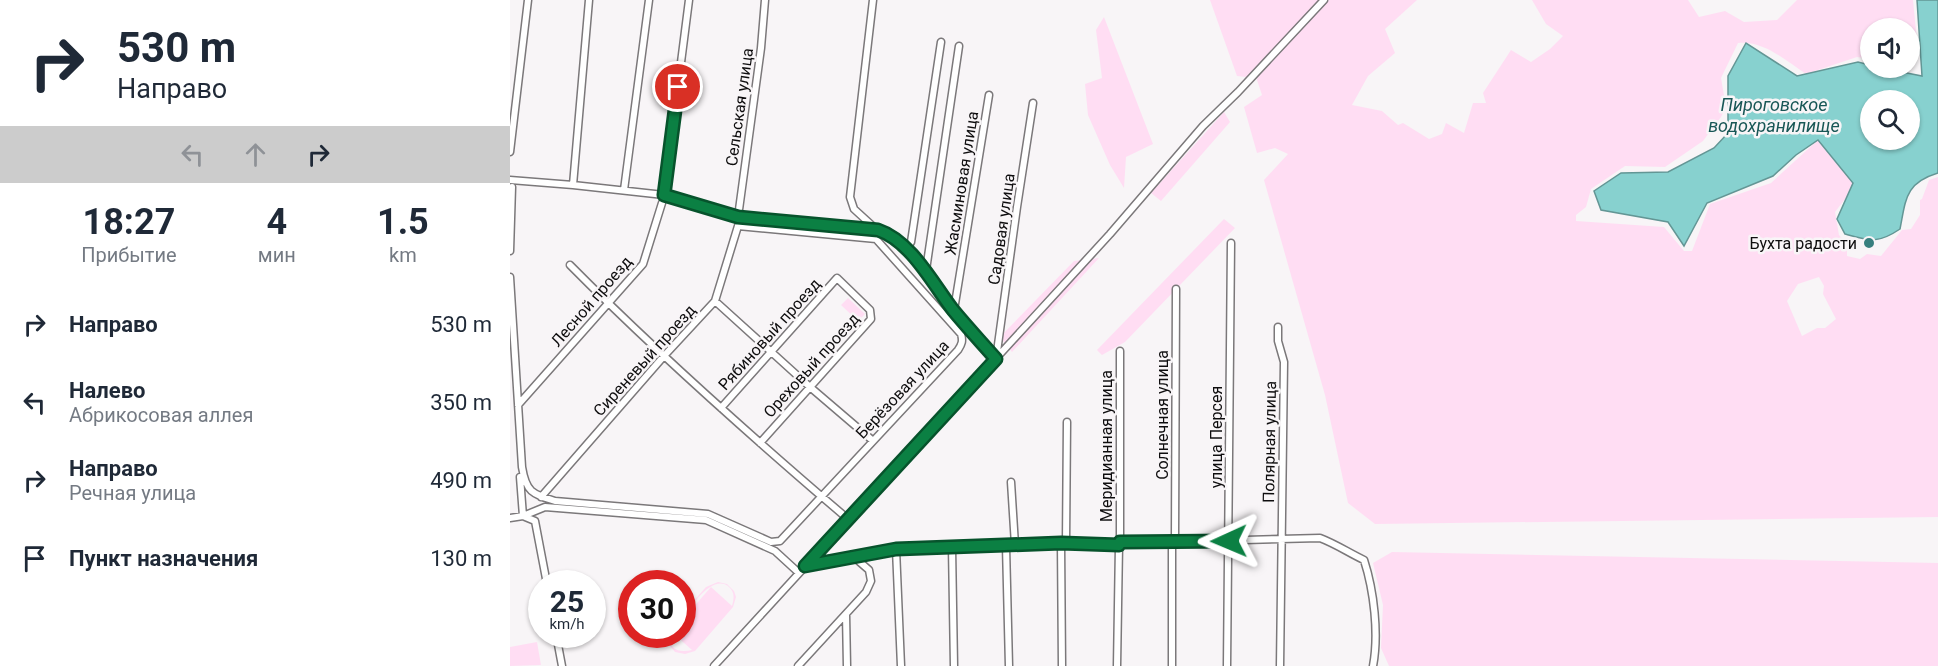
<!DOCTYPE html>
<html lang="ru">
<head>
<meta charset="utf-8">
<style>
	body { margin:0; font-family:Roboto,sans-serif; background:#f6f6f7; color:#1f2937; height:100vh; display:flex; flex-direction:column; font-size:22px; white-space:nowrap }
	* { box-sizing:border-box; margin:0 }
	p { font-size:20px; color:#747a83 }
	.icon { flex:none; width:33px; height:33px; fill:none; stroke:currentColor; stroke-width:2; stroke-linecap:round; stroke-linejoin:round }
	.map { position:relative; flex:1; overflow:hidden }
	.side { display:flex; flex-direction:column; background:#fff; width:510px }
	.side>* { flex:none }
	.hud { background:#fff; color:#1f2937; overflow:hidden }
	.fabs { position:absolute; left:1350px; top:18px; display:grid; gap:12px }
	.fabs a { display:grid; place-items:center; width:60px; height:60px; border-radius:50%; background:#fff; box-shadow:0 2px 4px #0004; font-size:30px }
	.speed { position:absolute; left:18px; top:570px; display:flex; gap:12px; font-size:30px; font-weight:700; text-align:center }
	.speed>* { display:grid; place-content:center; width:78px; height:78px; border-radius:50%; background:#fff; box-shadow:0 2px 4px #0004; line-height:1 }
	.speed small { font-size:15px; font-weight:400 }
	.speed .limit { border:9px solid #d22; background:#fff; color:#111 }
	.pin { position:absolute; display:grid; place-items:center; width:51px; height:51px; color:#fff; margin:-26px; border:3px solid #fff; border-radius:50%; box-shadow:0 2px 6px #0007 }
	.me { position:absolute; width:66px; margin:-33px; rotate:269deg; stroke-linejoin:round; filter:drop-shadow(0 0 4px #0008) }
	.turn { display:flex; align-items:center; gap:21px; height:126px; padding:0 18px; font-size:27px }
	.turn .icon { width:78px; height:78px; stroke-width:2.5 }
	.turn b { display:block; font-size:42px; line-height:51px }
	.lanes { display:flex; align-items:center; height:57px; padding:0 18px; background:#0003; justify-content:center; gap:30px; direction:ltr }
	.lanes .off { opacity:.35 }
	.eta { display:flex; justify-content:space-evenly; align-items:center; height:102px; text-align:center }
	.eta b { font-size:36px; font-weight:700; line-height:42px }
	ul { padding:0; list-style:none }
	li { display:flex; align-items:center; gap:18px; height:78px; padding:0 18px }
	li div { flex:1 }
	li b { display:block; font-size:22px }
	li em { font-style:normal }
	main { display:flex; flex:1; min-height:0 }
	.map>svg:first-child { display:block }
	.green { fill:#ffddf3; fill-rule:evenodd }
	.water { fill:#87d1cf; stroke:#639695; stroke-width:1.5; fill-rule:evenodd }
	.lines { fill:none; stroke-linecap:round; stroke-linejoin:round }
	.minor-casing { stroke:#7b787a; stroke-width:9 }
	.minor { stroke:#fff; stroke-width:6 }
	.route-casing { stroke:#07532c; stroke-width:15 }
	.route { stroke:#0b8043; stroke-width:10 }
	.poi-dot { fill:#377f7e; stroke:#f8f5f7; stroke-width:2 }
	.labels { text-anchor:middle; stroke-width:5; stroke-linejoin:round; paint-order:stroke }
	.street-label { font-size:16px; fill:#0e0d0e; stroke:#f8f5f7 }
	.poi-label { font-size:16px; fill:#0e0d0e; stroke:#f8f5f7; text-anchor:end }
	.water-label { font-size:18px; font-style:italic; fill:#185756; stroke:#f8f5f7 }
</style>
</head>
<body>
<main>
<section class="side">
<div class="hud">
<div class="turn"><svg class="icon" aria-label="right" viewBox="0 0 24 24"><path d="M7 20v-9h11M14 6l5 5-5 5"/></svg><div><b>530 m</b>Направо</div></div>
<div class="lanes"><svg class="icon off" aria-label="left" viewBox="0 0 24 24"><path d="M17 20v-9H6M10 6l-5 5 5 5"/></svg><svg class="icon off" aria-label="ahead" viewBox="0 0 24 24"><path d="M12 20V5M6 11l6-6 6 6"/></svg><svg class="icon" aria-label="right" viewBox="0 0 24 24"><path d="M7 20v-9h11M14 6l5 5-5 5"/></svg></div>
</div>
<div class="eta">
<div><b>18:27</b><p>Прибытие</p></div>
<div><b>4</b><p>мин</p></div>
<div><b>1.5</b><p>km</p></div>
</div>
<ul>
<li><svg class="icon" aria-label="right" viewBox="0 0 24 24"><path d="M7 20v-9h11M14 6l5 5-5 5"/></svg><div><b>Направо</b></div><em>530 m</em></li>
<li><svg class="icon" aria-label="left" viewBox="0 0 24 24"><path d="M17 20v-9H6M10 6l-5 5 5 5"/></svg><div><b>Налево</b><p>Абрикосовая аллея</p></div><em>350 m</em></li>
<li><svg class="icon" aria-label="right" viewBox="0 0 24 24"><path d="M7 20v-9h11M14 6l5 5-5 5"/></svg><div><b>Направо</b><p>Речная улица</p></div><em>490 m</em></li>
<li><svg class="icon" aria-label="arrive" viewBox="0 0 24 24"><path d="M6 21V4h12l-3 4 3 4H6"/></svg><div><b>Пункт назначения</b></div><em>130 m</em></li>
</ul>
</section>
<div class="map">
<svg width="1428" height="666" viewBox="0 0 1428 666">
	<rect width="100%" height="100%" fill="#f8f5f7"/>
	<path class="green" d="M 700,0 L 809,0 L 746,69 L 736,77 L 727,76 Z
		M 819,0 L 907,0 L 875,29 L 885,53 L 858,76 L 842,105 L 872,111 L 888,125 L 893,123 L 919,139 L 932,134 L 936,123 L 954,133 L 963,103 L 976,103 L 973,93 L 1001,50 L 1021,62 L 1040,49 L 1053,36 L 1036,24 L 1022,0 L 1178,0 L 1189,17 L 1215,11 L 1234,22 L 1267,20 L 1287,0 L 1403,0 L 1408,51 L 1400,56 L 1400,28 L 1360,28 L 1360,59 L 1347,57 L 1296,74 C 1275,60 1253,40 1228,43 L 1211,78 L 1216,107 L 1211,117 L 1193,141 L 1155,167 L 1115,166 L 1081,189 L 1076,207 L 1066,215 L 1066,221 L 1154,227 L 1174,251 L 1182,251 L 1200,204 L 1261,183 L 1309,139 L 1315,138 L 1319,155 L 1328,157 L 1344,181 L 1339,194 L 1325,212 L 1329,235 L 1337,244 L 1337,256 L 1350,259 L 1357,254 L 1371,256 L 1392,230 L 1401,229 L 1410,215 L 1410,200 L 1412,199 L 1419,180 L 1428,177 L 1428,517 L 865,524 L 838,503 L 815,395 L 754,180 L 778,154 L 765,148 L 747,153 L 734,107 L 752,95 L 746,77 ZM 1309,277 L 1314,286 L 1313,294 L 1326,319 L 1315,328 L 1307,328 L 1292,336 L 1277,301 L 1288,284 Z
		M 594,17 L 643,144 L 616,157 L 614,188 L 600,165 L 578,115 L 575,84 L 592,78 L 586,30 Z
		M 714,112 L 720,122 L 651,201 L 641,193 Z
		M 714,219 L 725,228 L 615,342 L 592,355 L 587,350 Z
		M 589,258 L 502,352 L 490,337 L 564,261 Z
		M 338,298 L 355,314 L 348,321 L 331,305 Z
		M 882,552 L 1428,563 L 1428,666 L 879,666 L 871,648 L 873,605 L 863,563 Z
		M 208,582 L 217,584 L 224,591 L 226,597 L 223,607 L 185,651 L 175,654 L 165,652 L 157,642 L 159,635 L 160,635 C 158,650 169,653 182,650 L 165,635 L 172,634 L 173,619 L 201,587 L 222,606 C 224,599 225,592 219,587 C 203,573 182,606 173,616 L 173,613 L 196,587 Z
		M 27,642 L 31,665 L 0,666 L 0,647 Z"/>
	<path class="water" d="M 1407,0 L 1428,0 L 1428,173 C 1395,183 1396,199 1390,229 C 1368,244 1360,241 1335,234 L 1327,219 L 1343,183 L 1308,140 L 1286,155 L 1263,176 L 1197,203 L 1174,246 L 1158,222 L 1091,210 L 1084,191 L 1111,173 L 1158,172 L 1204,148 L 1218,133 L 1218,76 L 1236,43 L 1287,76 L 1348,62 L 1360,65 L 1360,68 L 1372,68 L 1412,76 ZM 1360,100 L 1400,100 L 1400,140 L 1360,140 Z"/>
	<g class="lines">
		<defs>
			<path id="minor" d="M 363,0 L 340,197 L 344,209 L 367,230
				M 0,152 L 18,0
				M 0,180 L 63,185 L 154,195 L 228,217 L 368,230 C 401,241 423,284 443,310 C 457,327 472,343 486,359
				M 63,185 L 79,0
				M 114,190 L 139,0
				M 154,195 L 179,0
				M 228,217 L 251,48 L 255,0
				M 396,250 L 401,242 L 431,42
				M 0,251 L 2,187
				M 60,265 C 148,354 242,437 338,519
				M 416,270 L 449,46
				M 0,277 L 12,467 C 16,492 22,494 45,501 L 198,514 L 261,542 L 270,541 L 448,350 C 452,344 453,341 451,334 L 366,239 L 228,226 L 205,301 L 154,356 L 31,497
				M 205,301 L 300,387 L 362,440
				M 444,310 L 479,95
				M 768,327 L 768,341 L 774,362 L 770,666
				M 486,359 L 507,207 L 523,103
				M 8,405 L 133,264 L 152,203
				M 211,408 L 327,278 L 360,310 L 361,319 L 250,443
				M 10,477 L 13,516 L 35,507 L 196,520 L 265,551 L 289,573
				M 501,482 L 505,545
				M 0,518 L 13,516 L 25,521 L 37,584
				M 665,541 L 666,289
				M 610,542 L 610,351
				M 662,542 L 662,666
				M 551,543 L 552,666
				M 556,543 L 557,422
				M 496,546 L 499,666
				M 442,547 L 444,666
				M 386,549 L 391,666
				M 296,566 L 386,549 L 551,543 L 609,545 L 610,542 L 662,542 L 810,538 C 826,544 839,553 854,560 C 864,591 869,634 863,666
				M 336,614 L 337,666
				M 46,634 L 52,666
				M 204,666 L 600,234 L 693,126 L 728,92 L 814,0
				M 288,666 L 356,592 L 361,581 L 359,570 L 344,557
				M 607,666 L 609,545
				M 717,666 L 721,243"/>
		</defs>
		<use href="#minor" class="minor-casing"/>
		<use href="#minor" class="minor"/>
	</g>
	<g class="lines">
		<defs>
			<path id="route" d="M 168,87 L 154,195 L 228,217 L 368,230 C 401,241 423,284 443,310 C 457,327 472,343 486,359 L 295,566 L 386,549 L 551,543 L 609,545 L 610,542 L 719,541"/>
		</defs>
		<use href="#route" class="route-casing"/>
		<use href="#route" class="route"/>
	</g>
	<circle class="poi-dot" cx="1359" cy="243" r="6"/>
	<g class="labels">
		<g class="street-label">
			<text transform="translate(229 107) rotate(-82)" y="6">Сельская улица</text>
			<text transform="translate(451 183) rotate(-81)" y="6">Жасминовая улица</text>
			<text transform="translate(491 229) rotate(-82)" y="6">Садовая улица</text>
			<text transform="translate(81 301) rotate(-49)" y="6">Лесной проезд</text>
			<text transform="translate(259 334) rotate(-48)" y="6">Рябиновый проезд</text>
			<text transform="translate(134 360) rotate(-48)" y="6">Сиреневый проезд</text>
			<text transform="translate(301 365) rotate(-48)" y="6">Ореховый проезд</text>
			<text transform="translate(392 389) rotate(-47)" y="6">Берёзовая улица</text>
			<text transform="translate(652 415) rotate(-90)" y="6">Солнечная улица</text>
			<text transform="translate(706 437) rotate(-90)" y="6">улица Персея</text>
			<text transform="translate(759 442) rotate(-89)" y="6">Полярная улица</text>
			<text transform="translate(596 446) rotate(-90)" y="6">Меридианная улица</text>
		</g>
		<g class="poi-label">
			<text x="1347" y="249">Бухта радости</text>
		</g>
		<g class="water-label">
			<text x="1264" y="111">Пироговское<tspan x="1264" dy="21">водохранилище</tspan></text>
		</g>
	</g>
</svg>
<div class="fabs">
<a><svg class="icon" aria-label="sound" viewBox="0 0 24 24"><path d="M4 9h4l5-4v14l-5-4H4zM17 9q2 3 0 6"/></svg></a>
<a><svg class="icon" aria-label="search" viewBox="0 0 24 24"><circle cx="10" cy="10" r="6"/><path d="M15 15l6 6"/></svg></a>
</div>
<div class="speed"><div>25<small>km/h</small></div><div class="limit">30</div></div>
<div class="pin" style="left:168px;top:87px;background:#d93025"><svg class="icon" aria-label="arrive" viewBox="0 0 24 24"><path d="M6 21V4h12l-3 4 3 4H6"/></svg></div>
<svg class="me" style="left:719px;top:541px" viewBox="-20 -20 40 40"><path d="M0-17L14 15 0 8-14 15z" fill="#0b8043" stroke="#fff" stroke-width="4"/></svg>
</div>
</main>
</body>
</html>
